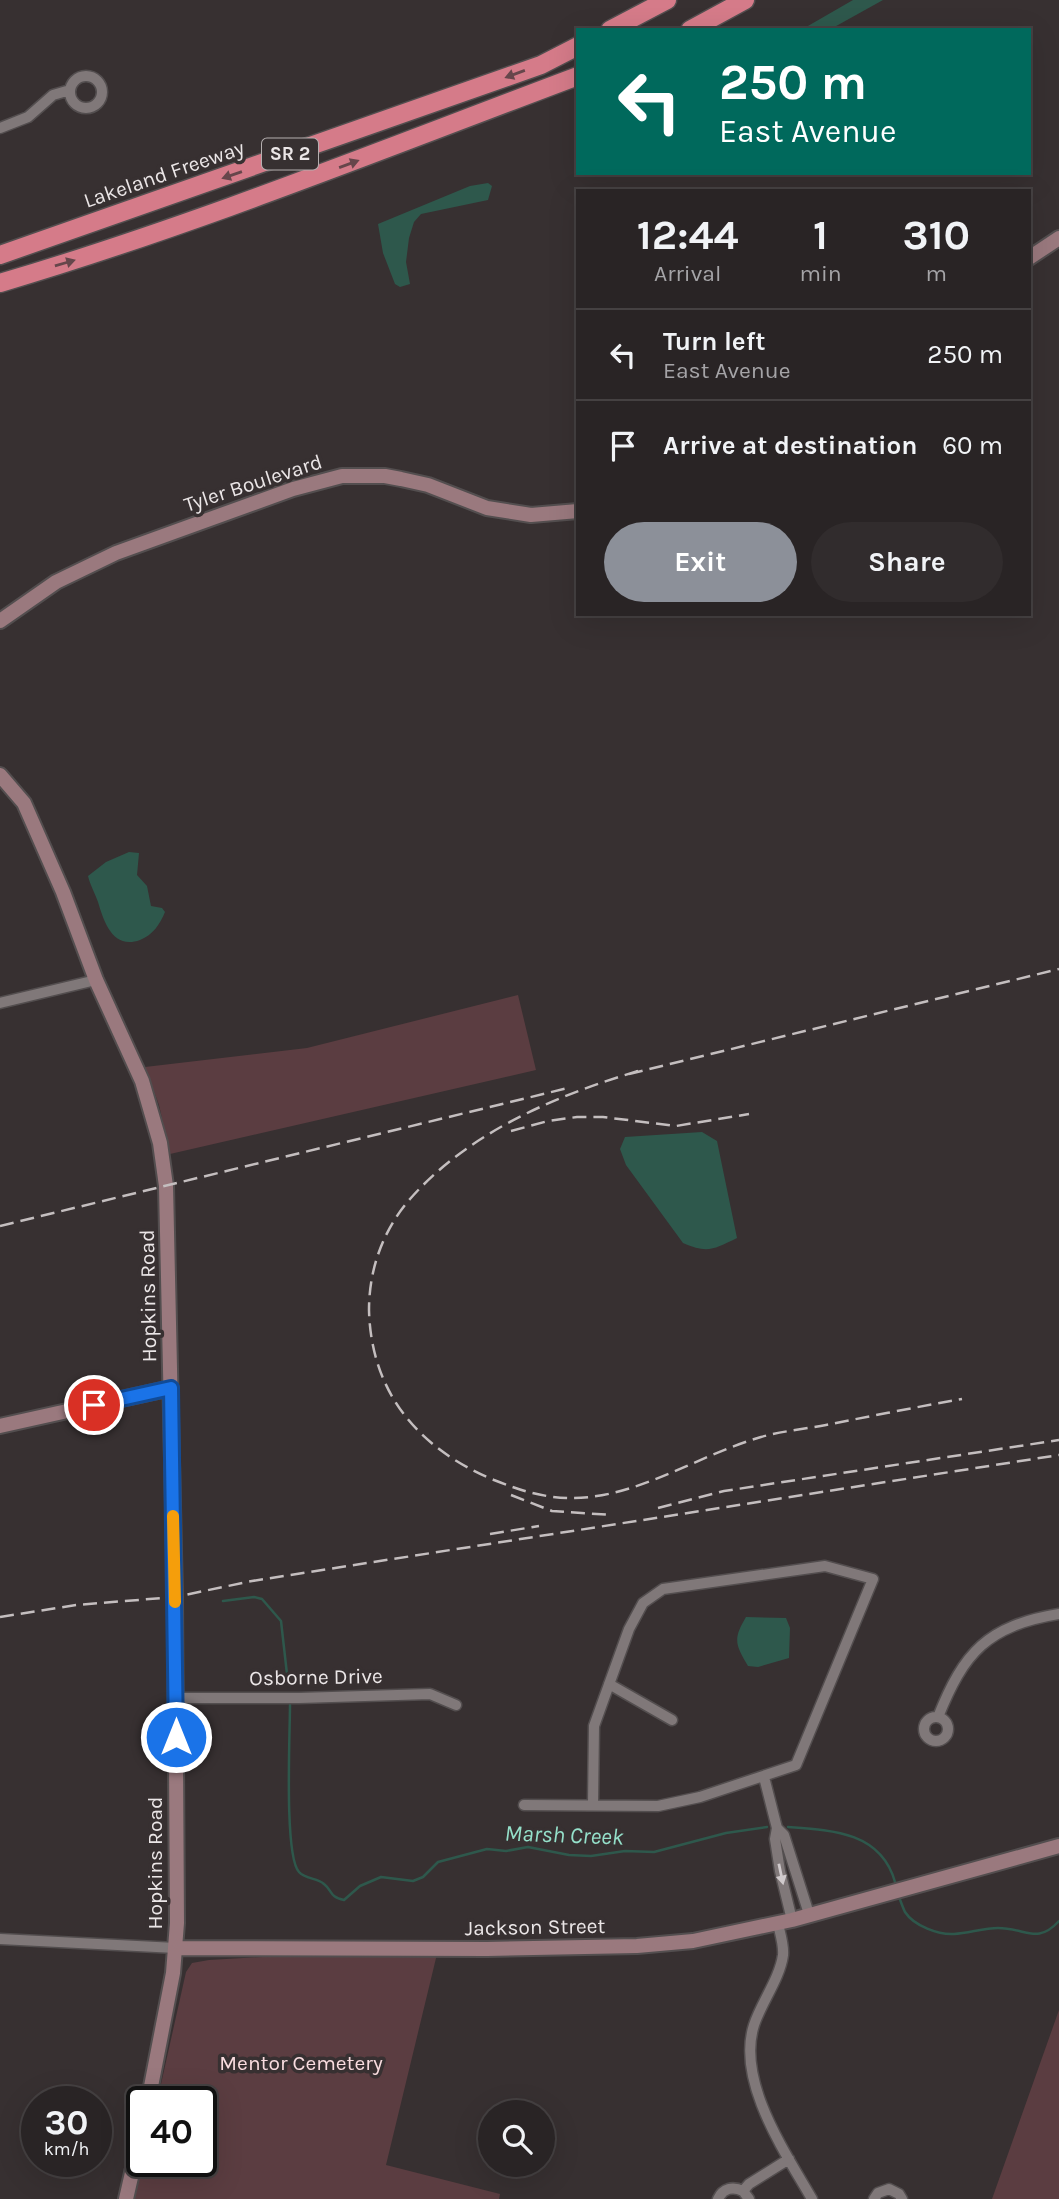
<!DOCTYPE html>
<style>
body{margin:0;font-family:Karla,sans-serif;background:#312c2d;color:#f1f3f6;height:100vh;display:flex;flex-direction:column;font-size:26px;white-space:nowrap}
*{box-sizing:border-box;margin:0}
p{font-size:23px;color:#a5a4a7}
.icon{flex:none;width:38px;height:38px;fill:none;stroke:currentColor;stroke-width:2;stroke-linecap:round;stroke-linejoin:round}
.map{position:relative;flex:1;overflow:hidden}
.sheet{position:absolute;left:576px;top:189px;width:455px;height:427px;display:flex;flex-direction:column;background:#292425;border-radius:0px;box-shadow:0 7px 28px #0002,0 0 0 2px #454142}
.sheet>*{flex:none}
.hud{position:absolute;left:576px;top:28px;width:455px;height:147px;border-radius:0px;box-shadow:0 7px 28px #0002,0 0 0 2px #454142;background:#00695c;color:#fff;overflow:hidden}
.buttons{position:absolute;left:478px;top:2100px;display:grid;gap:14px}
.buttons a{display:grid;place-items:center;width:77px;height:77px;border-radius:50%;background:#292425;box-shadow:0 7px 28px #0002,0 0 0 2px #454142;font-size:35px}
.speed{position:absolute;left:21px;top:2086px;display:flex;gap:14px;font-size:35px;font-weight:700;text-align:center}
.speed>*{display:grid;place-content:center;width:91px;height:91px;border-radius:50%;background:#292425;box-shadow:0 7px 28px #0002,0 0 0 2px #454142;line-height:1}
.speed small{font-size:18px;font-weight:400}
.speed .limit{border:4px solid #111;border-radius:10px;background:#fff;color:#111}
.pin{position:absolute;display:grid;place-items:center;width:60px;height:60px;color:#fff;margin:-30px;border:4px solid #fff;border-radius:50%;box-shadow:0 2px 7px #0007}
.me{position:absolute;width:77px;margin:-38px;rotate:0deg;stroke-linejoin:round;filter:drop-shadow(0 0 5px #0008)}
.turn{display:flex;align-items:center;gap:24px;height:147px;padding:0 28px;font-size:32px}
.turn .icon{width:91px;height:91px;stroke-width:2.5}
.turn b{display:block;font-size:49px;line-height:60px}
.eta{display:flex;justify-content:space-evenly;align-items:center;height:119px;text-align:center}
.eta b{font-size:42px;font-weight:700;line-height:49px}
.cta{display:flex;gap:14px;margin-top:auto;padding:14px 28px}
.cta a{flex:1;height:80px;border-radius:42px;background:#8c9099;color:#fff;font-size:28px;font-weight:700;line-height:80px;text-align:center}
.cta a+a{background:#312c2d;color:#f1f3f6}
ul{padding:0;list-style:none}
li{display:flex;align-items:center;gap:21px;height:91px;padding:0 28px;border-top:2px solid #454142}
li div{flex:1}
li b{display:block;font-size:26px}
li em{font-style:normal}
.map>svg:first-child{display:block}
</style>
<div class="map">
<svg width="1059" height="2199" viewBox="0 0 1059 2199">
<rect width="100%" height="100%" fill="#373031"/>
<path fill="#5b3d41" d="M518,995L536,1070L170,1154L159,1105L145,1067L307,1048Z
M316,1954H437L386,2165L500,2194L499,2199H134L143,2161H201V2102H157L186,1972L192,1963L209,1960Z
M1059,2010V2199H992Z"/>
<path fill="#2e584c" d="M853,0H883L829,30H801Z
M488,183L492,186L488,200L421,214L414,222L409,238L406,262L410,284L400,287L395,284L383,253L378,224L470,186Z
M129,852L139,853L137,875L147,886L151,906L162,908L165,912C160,924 153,935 140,940C113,950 104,922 98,902C95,893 90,885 88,876L106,862Z
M702,1132L717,1141L737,1238C714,1249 708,1254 683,1243L626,1165L620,1149L625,1137Z
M746,1617L786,1618L790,1628L789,1658L758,1667L748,1666C735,1644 733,1639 746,1617Z"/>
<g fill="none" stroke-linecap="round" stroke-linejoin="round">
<path stroke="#2e584c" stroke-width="2.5" d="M223,1601L254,1597L262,1599L281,1621L288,1683
M290,1705C290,1733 284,1856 299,1872C305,1879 318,1878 324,1884C333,1891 329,1897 344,1900L360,1886L381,1877L413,1881L423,1877L438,1862L487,1849L506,1851L528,1847L569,1855L591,1856L625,1851L654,1852L726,1833L767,1827
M788,1827C832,1830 881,1832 895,1882
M899,1897C901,1902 903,1908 905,1912C914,1926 939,1935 954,1934C969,1933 984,1928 998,1928C1026,1928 1037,1945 1059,1921"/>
<defs>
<path id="street" d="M70 92a16 16 0 1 1 32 0a16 16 0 1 1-32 0Z
M0,128L28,117L53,95L70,90
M0,1003L96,980
M609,1684L672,1720
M175,1698H299L430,1694L456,1705
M938,1717C964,1652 987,1626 1059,1614
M924 1729a12 12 0 1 1 24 0a12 12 0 1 1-24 0Z
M764,1777L777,1828L775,1839L780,1871L792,1920
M524,1805L658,1806L700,1797L796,1765L873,1579L825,1566L663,1589L643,1603L629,1629L594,1726L593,1804
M777,1828L784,1835L809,1914
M778,1924C780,1933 784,1945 783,1955C780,1978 761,2003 754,2025C736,2081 785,2152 812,2199
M0,1939L176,1948
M743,2191L749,2184L789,2159
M718,2199C723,2188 733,2186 743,2191L749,2199
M874,2199L878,2193L889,2189L899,2194L902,2199"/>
<path id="secondary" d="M1029,258L1059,238
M0,621L56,582L116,553L293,489L342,476H385L401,479L428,485L487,508L531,515L578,511
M0,775L24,803L63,892L96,980L142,1081L160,1143L166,1186L175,1597L177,1923L173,1973L148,2102
M0,1426L171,1388
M176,1948L487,1949L637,1946L693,1941L792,1920L1059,1846
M126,2199L142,2129"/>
<path id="highway" d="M610,30L667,0
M690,30L745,0
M0,255L541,65L578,46
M0,283C196,225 386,148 578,76"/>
</defs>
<use href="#street" stroke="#534e4f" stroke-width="13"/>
<use href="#secondary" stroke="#534e4f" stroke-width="18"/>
<use href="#highway" stroke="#534e4f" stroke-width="21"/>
<use href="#street" stroke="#807879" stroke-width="10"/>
<use href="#secondary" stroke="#9a797e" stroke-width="14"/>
<use href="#highway" stroke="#d57b89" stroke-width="18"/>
<path stroke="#c4bebf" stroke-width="2.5" stroke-dasharray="14 7" stroke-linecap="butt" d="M638,1071C555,1096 469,1132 410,1199C383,1230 369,1269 369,1310C371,1393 419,1449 494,1480C512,1487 528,1493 547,1496C623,1509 691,1457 761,1437C782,1431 805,1429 826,1425C871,1416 917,1407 962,1399
M629,1074L1059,969
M511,1131L548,1121L577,1117H603L676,1126L749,1114
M0,1226L568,1088
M511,1495L552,1511L612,1515
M658,1508L724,1491L1059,1440
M490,1534L539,1526
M0,1617L76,1605L175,1597L252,1581L1059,1455"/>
</g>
<defs><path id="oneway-solid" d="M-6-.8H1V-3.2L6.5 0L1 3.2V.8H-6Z" transform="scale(1.75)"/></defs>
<g fill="#66464b">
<use href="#oneway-solid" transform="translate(515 74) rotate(160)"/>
<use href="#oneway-solid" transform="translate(349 164) rotate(-20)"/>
<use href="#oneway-solid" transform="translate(232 175) rotate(161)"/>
<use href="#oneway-solid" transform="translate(65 263) rotate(-16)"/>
</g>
<use fill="#d0cacc" href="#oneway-solid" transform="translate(781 1874) rotate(78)"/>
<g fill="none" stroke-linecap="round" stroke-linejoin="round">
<defs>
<path id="route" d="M94,1405L171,1388L176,1737"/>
</defs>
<use href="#route" stroke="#114b97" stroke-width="18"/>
<use href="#route" stroke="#1a73e8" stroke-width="12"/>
<path stroke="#f59e0b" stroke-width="12" d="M173,1516L175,1602"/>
</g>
<g text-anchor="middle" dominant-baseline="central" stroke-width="7" stroke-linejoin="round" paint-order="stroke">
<rect fill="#373031" stroke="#b5afb0" stroke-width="2" x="262" y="138.5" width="56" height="31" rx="5"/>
<g font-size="19" font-weight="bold" fill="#ebe6e7">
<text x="290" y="154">SR 2</text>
</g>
<g font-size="21" fill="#ebe6e7" stroke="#373031">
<text transform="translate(164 174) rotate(-19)">Lakeland Freeway</text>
<text transform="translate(253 483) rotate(-18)">Tyler Boulevard</text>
<text transform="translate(148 1296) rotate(-91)">Hopkins Road</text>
<text transform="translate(316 1677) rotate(-1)">Osborne Drive</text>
<text transform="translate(155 1863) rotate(-90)">Hopkins Road</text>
<text transform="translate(535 1927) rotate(-1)">Jackson Street</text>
</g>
<g font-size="21" fill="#f9dcdf" stroke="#373031">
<text x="301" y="2063">Mentor Cemetery</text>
</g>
<g font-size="23" font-style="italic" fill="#95e0ca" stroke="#373031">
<text transform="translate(564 1835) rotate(2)">Marsh Creek</text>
</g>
</g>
</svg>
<div class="buttons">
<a><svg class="icon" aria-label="search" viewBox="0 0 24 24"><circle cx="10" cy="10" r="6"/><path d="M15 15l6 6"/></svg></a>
</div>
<div class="speed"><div>30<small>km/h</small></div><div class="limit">40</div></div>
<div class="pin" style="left:94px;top:1405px;background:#d93025"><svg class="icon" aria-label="arrive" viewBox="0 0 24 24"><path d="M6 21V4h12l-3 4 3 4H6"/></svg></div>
<svg class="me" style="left:176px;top:1737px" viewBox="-20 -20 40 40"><circle r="17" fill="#1a73e8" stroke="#fff" stroke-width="3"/><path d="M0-11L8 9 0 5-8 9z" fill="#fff"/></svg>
<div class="hud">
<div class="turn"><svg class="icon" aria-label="left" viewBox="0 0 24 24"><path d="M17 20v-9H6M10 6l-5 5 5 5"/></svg><div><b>250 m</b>East Avenue</div></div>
</div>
<section class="sheet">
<div class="eta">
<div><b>12:44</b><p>Arrival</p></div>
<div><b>1</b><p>min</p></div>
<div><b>310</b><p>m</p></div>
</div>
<ul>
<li><svg class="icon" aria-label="left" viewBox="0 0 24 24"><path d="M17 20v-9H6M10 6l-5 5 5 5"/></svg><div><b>Turn left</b><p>East Avenue</p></div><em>250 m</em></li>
<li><svg class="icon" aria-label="arrive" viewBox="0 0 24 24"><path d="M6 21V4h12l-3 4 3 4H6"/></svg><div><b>Arrive at destination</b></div><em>60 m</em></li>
</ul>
<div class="cta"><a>Exit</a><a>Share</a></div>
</section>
</div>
